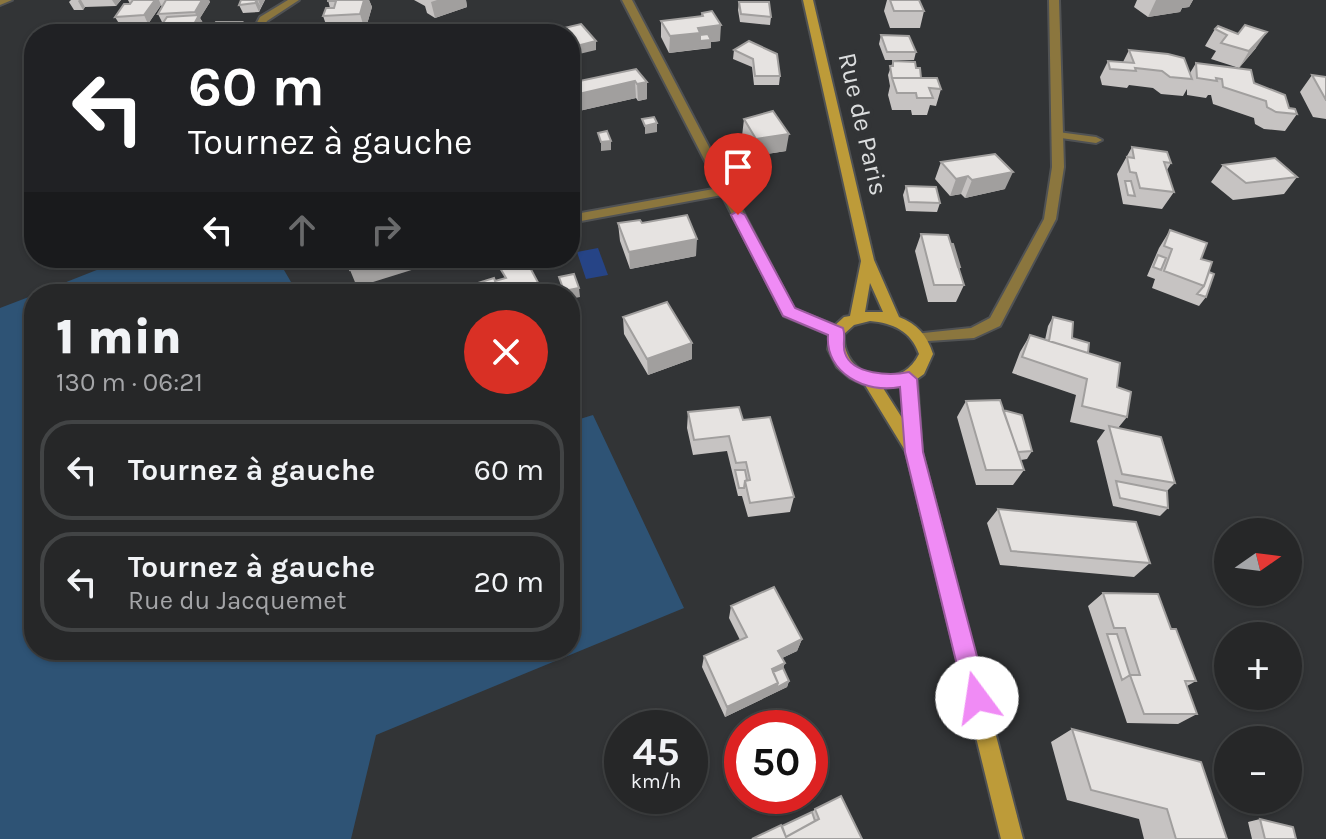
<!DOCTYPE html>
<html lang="fr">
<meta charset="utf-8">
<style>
body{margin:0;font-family:Karla,sans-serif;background:#2e2f30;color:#f1f3f6;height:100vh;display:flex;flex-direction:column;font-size:30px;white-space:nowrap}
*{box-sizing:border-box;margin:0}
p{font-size:26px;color:#a4a5a8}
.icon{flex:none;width:44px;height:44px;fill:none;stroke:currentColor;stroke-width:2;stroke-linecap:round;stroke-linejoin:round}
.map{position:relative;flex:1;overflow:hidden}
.details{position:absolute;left:24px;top:284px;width:556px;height:376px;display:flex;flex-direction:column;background:#262728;border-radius:32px;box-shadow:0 2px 6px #0004,0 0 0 2px #424445}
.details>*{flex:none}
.banner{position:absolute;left:24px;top:24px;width:556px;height:244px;border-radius:32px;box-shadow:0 2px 6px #0004,0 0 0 2px #424445;background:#202124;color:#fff;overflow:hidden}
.needle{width:52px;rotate:76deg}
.buttons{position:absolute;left:1214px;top:518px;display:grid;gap:16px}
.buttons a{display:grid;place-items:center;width:88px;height:88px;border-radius:50%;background:#262728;box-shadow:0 2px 6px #0004,0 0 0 2px #424445;font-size:40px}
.speed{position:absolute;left:604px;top:710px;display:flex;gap:16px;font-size:40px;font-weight:700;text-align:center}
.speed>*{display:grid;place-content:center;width:104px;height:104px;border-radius:50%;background:#262728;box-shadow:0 2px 6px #0004,0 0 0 2px #424445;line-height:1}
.speed small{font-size:20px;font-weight:400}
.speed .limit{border:12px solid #d22;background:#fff;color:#111}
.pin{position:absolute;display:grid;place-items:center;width:68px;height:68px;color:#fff;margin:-82px -34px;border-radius:50% 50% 50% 0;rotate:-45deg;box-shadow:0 0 8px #0007}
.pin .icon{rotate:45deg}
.me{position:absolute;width:88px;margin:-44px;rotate:346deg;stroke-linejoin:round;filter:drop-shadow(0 0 6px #0008)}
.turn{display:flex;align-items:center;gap:28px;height:168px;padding:0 32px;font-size:36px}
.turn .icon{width:104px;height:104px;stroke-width:2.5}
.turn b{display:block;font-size:56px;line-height:68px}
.lanes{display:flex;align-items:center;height:76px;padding:0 32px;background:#0003;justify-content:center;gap:40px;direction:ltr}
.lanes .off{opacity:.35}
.round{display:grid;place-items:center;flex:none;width:84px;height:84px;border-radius:42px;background:#2e2f30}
.headline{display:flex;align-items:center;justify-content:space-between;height:136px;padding:0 32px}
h1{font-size:48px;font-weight:800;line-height:60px}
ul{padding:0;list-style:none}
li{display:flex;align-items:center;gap:24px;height:100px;margin:0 16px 12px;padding:0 16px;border:4px solid #424445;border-radius:32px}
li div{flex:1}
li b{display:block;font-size:30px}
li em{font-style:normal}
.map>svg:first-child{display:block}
</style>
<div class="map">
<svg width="1326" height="839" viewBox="0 0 1326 839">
<rect width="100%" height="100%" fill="#323436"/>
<path fill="#2e5375" d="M127,258H277L298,294H36Z
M34,295V650H570V422L593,415L684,608L376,735L351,839H0V308Z"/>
<path fill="#264486" d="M598,248L608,275L586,279L577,252Z"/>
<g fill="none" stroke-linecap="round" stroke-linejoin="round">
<defs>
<path id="lane" d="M1058,132L1096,137L1102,140L1096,143L1054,137V133Z"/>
<path id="street" d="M0,0H12L0,5Z
M288,0H299L267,21L261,34H251L260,17Z
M622,0H632L794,309L842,328L844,332L842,336H832L784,316L722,195L570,223V215L719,188Z
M1049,0H1059L1064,167L1056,219L1000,326L974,338L914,342L912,338L914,334L971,328L990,318L1044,219L1052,167Z"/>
<path id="secondary" d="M803,0H813L874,260L899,317C917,324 927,335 933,354L924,374L917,379L922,452L1023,839H1001L906,452L865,385L850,378L837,367L828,349L832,328L844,317L850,316L861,261ZM870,283L883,312H865ZM870,321C893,323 911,331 919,354C900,394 841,378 844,334L854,325ZM902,386L904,421L883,388Z"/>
</defs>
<use href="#lane" stroke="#505254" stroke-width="4"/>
<use href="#street" stroke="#505254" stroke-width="4"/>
<use href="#secondary" stroke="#505254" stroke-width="4"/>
<use href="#lane" fill="#8b763e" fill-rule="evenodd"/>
<use href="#street" fill="#8b763e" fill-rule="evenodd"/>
<use href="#secondary" fill="#bd9b39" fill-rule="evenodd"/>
</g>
<path fill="#c6c3c2" d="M71,0H121L116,6L85,7L83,10H74L69,2Z
M128,0H209L210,2L200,18L203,23L201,26L210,31L242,22L246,31L243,34H155L163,22H162L158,14L162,7L161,5L148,24L120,25L115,17L130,4Z
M241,0H265L259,12L243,13L239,5Z
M328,0H369L372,7L365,31L329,33L323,16L330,8Z
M414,0H466L467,7L435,18L427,13L425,6Z
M887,0H919L924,11L920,28H890L884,11Z
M1137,0H1193L1189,7L1182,8L1180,12L1148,17L1134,7Z
M739,2L771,17L770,25L740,22L738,10Z
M702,13L720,41L711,42V48L669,53L661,37V21L701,16Z
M1215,29L1238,34L1256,48L1239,68L1211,59L1216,51L1205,46Z
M881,35L916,52L914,60H885L879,44Z
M749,41L780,76L779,85H754L752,67L733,59L734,50Z
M1129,50L1190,73L1196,63L1254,83L1297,114L1285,131L1264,129L1255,124L1254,118L1213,104L1211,95H1208L1206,98L1187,95V89L1183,96L1161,94L1153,88L1129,85L1127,88L1102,85L1100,77L1108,61L1123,62Z
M893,61L916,68L921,78L941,89L936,106L930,105L927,115H912L911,110H892L888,95L890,86L888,75Z
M636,69L647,99L638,101L636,98L570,113V83Z
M1312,75L1326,77V119L1313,117L1300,92Z
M744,119L786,151L754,156L742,136Z
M1132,147L1171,163L1167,170L1174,192L1162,209L1123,204L1117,174Z
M941,162L1005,189L965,198L961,194L950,196L935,179Z
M1223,165L1297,177L1284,194L1233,200L1211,182Z
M906,186L940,203L937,212L906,211L903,195Z
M618,223H642L696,256L630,269L620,241Z
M1170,230L1201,259L1209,272L1206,297L1199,306L1152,288L1155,279L1147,276L1159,248Z
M921,234L960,267L959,270L964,285L956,302H928L915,251Z
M623,317L692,343V359L648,375L624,334Z
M1053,317L1072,338L1088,353L1117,387L1127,417L1118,428L1175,483L1167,491L1168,508L1160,516L1113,506L1097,441L1105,430L1070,422L1076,395L1012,373L1020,352L1030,335L1045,340L1048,326Z
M966,401L1003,410L1032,451L1027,459L1021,460L1024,470L1013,485H976L957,417Z
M688,412L743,420L794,497L790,512L748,517L742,496H738L727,451L693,455L687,428Z
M998,509L1150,563L1134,577L1000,565L987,523Z
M1103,593L1171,629L1196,681L1187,686L1197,714L1178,724L1127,723L1088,606Z
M731,606L802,639L797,651L782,658L785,663L783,668L789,681L787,687L725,717L702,667L704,656L740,640L729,618Z
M1072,729L1227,839H1144L1139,819L1067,800L1051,742Z
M815,809L862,839L782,826L812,812Z
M1260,819L1296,839H1252L1248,822Z"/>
<path fill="#a19f9e" d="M79,0H81L85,7L83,10L78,1Z
M112,0H121L116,6Z
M155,0H165H159L161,5L148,24L144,15Z
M202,0H209L210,2L200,18L203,23L197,34L189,32L197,18L195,12Z
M257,0L261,7L259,12L255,3Z
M258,0H265L261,7Z
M364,0H369L372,7L365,31L360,14Z
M437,0H466L467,7L435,18L431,2Z
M1156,0H1193L1189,7L1182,8L1180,12L1148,17Z
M242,22L246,31L243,34H234Z
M721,25L720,41L711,42V48L700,49V41V49L669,53L670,36L698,28Z
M208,26L212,34H203Z
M1267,32L1256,48L1239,68L1249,51Z
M596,41V50L575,55V57L570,58V50L573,47Z
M635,81L636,98L570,113V96Z
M647,82V99L638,101L637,84Z
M657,123V132L645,134V126Z
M789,134L786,151L754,156L756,139Z
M611,141V150L601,151V142Z
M1013,172L1005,189L965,198L972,180Z
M968,176L961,194L950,196L956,179Z
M697,239L696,256L630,269L629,252Z
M390,258H415L418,268L357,287L350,270Z
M579,288L580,297L570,299V294H564V291Z
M542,290L543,294H527Z
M692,343V359L648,375L647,359Z
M802,639L797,651L774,662L778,651Z
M785,663L780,674L771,678L772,669Z
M789,681L787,687L725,717L727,707L778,683Z"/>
<path fill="#e6e3e1" stroke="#a19f9e" stroke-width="2" d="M133,0H155L144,15L115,17L124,4H130Z
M166,0H202L195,12L158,14Z
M241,0H257L255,3L239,5Z
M328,0H364L360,14L323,16L326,8H334L336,1H328Z
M890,0H919L924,11H894Z
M739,2H769L771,17L741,14Z
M712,11L721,25L698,28L700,33L670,36L661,21L703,16L702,13Z
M199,15L193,26H186L181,32L156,33L167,17Z
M216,22H242L234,34H216L218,32H209Z
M581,24L596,41L573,47L574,49L570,50V34H549L547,32Z
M1245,25L1267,32L1249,51L1221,43L1227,35L1215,29L1218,26L1238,34Z
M186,26H208L203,34H155L180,33Z
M360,31V34H335Z
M708,34L711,40L700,41V35Z
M881,35L909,36L916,52H887Z
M749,41L777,54L780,76H755L753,59L734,50Z
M1129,50L1168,54L1184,58L1192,79L1170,77L1162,71L1135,68L1136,71L1110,69L1108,61L1134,63Z
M893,61L915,62L916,68H920L921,78H892L890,66H893Z
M1196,63L1251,70L1254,83L1285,95L1289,108L1295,109L1297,114L1276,112L1267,107L1266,101L1223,87L1222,79L1216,78L1217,81L1197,78Z
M636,69L647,82L637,84L635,81L570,96V83Z
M1312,75L1326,77V101V100Z
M892,78H937L941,89L929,88L933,98H917L916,93H897Z
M773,111L789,134L756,139L744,119Z
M654,117L657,123L645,126L642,119Z
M607,131L611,141L601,142L598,133Z
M1132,147L1167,152L1171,163L1164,162L1174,192L1140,188L1136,173L1130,172L1127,157L1134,158Z
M995,154L1013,172L972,180L968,176L956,179L941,162Z
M1275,158L1297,177L1246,183L1223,165Z
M1125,181H1131L1135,196L1128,195Z
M906,186L936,187L940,203L909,202Z
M687,215L697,239L629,252L618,223L640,220L642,223Z
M1170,230L1207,243L1201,259L1212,262L1204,286L1164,271L1172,249L1164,246Z
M921,234L948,235L964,285H934Z
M951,244H953L960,267H958Z
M1158,255L1166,258L1161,270L1153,267Z
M346,258H390L350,270Z
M526,260L542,290L527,294H472L468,286L494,278L495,281L506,278L500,268Z
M1209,272L1214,274L1206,297L1197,294L1204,286Z
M574,274L579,288L564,291L559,277Z
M667,302L692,343L647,359L623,317Z
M1053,317L1073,322L1072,338L1089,343L1088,353L1049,341Z
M1030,335L1120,363L1117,387L1131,392L1127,417L1082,406L1087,379L1022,357Z
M1000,400L1024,470H986L966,401Z
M739,407L743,420L770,417L794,497L750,503L745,481L750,480L746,462L736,463L729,436L694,440L688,412Z
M1003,410L1022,415L1032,451L1018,452Z
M1109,426L1161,437L1175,483L1122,474Z
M735,470H745L747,480L745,481L744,488H739Z
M1116,481L1167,491L1168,508L1120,498Z
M998,509L1136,522L1150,563L1011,551Z
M774,587L802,639L778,651L785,663L772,669L778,683L727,707L704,656L747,637L731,606Z
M1103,593L1158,594L1171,629H1176L1196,681H1185L1197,714H1144L1130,675H1140L1125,628H1114Z
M1107,634H1117L1130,675L1122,680Z
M783,668L789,681L776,688L778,683L773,672Z
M1072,729L1201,762L1227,839H1176L1167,809L1091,790Z
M841,796L862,839H752L781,825L786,837L819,819L815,809Z
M812,812L815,821L786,837L782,826Z
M1260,819L1293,827L1296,839H1265Z"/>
<path fill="#f08bf5" stroke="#9c5a9f" stroke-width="2" d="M738,211L745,215L795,308L843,328C846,336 842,345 845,353C852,375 891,376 909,372L917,379L923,452L988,698L985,707L977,710L968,707L965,698L905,452L900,387C866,394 825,373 828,335L783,316L731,215Z"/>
<g text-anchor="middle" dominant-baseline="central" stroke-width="8" stroke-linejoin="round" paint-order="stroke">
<g font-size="26" fill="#dbddde" stroke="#323436">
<text transform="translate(863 124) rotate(77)">Rue de Paris</text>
</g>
</g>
</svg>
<div class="buttons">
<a><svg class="needle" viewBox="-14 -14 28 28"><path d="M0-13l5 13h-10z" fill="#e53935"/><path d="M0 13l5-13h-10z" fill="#a4a5a8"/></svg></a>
<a>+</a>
<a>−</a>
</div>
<div class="speed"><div>45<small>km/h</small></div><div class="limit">50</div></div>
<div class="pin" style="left:738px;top:215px;background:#d93025"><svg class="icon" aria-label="arrive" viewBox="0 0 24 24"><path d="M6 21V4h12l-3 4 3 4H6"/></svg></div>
<svg class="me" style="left:977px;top:698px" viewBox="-20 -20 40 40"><circle r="19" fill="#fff"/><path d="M0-13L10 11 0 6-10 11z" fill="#f08bf5"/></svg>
<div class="banner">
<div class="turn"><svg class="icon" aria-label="left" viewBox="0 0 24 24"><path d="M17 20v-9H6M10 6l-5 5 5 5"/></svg><div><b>60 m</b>Tournez à gauche</div></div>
<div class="lanes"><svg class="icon" aria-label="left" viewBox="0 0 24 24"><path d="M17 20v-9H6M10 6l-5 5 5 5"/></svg><svg class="icon off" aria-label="ahead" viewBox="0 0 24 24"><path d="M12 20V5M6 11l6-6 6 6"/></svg><svg class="icon off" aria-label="right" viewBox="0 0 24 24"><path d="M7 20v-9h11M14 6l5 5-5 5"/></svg></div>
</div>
<section class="details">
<div class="headline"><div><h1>1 min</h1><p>130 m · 06:21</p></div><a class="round" style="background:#d93025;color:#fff"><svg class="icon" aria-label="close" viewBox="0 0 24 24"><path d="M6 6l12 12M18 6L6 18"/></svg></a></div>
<ul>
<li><svg class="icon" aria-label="left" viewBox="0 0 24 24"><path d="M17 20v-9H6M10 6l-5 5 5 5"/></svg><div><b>Tournez à gauche</b></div><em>60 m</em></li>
<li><svg class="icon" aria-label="left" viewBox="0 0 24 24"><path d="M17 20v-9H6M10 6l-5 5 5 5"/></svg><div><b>Tournez à gauche</b><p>Rue du Jacquemet</p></div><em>20 m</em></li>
</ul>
</section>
</div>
